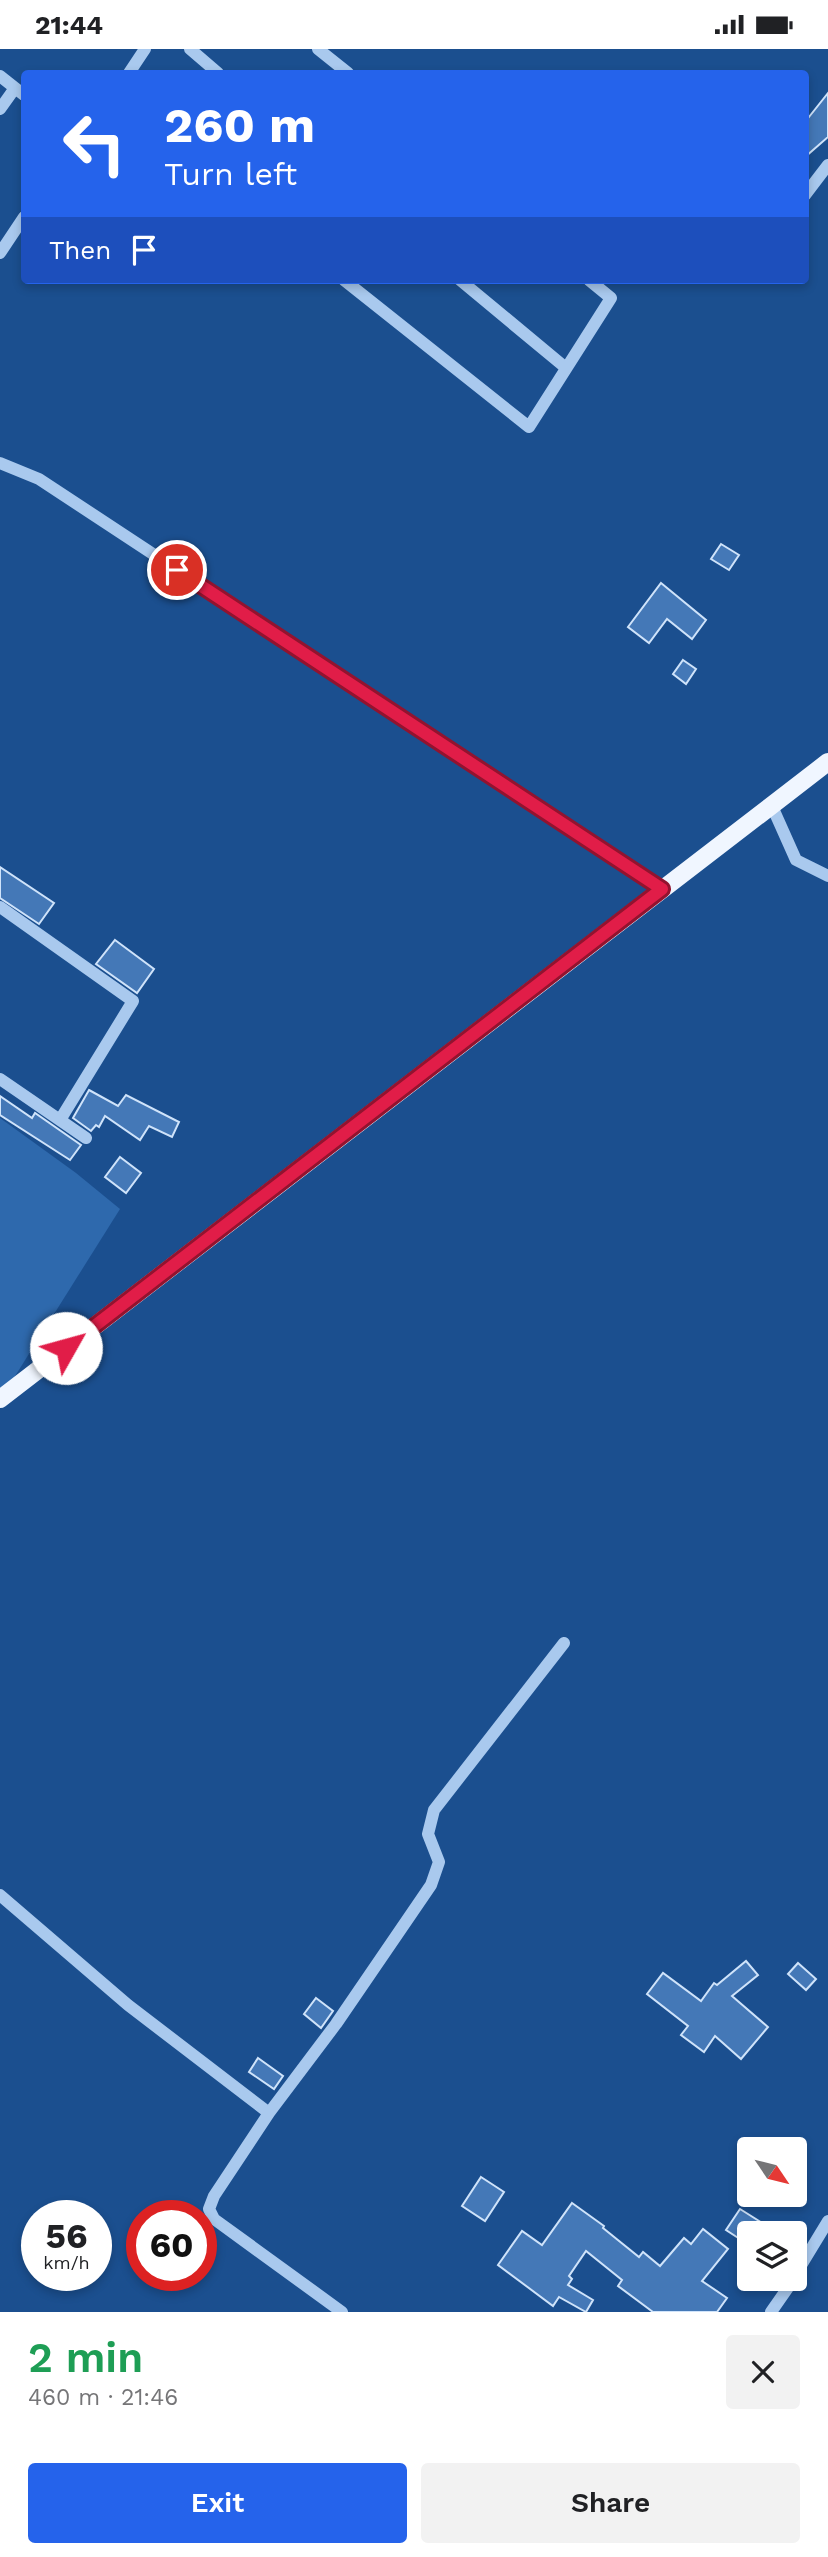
<!DOCTYPE html>
<meta charset="utf-8">
<style>
body{margin:0;font-family:"Work Sans",sans-serif;background:#f2f2f2;color:#202124;height:100vh;display:flex;flex-direction:column;font-size:26px;white-space:nowrap}
*{box-sizing:border-box;margin:0}
p{font-size:23px;color:#757577}
.icon{flex:none;width:38px;height:38px;fill:none;stroke:currentColor;stroke-width:2;stroke-linecap:round;stroke-linejoin:round}
.map{position:relative;height:2263px;overflow:hidden}
.drawer{display:flex;flex-direction:column;background:#fff;flex:1}
.drawer>*{flex:none}
.hud{position:absolute;left:21px;top:21px;width:788px;height:214px;border-radius:7px;box-shadow:0 4px 10px #0003;background:#2563eb;color:#fff;overflow:hidden}
.needle{width:46px;rotate:125deg}
.tools{position:absolute;left:737px;top:2088px;display:grid;gap:14px}
.tools a{display:grid;place-items:center;width:70px;height:70px;border-radius:7px;background:#fff;box-shadow:0 4px 10px #0003;font-size:35px}
.speed{position:absolute;left:21px;top:2151px;display:flex;gap:14px;font-size:35px;font-weight:700;text-align:center}
.speed>*{display:grid;place-content:center;width:91px;height:91px;border-radius:50%;background:#fff;box-shadow:0 4px 10px #0003;line-height:1}
.speed small{font-size:18px;font-weight:400}
.speed .limit{border:10px solid #d22;background:#fff;color:#111}
.pin{position:absolute;display:grid;place-items:center;width:60px;height:60px;color:#fff;margin:-30px;border:4px solid #fff;border-radius:50%;box-shadow:0 2px 7px #0007}
.me{position:absolute;width:77px;margin:-38px;rotate:52deg;stroke-linejoin:round;filter:drop-shadow(0 0 5px #0008)}
.turn{display:flex;align-items:center;gap:24px;height:147px;padding:0 28px;font-size:32px}
.turn .icon{width:91px;height:91px;stroke-width:2.5}
.turn b{display:block;font-size:49px;line-height:60px}
.then{display:flex;align-items:center;height:66px;padding:0 28px;background:#0003;gap:14px;font-size:26px}
.round{display:grid;place-items:center;flex:none;width:74px;height:74px;border-radius:7px;background:#f2f2f2}
.summary{display:flex;align-items:center;justify-content:space-between;height:119px;padding:0 28px}
h1{font-size:42px;font-weight:600;line-height:52px;color:#1e9e55}
.primary-button{display:flex;gap:14px;margin-top:auto;padding:14px 28px}
.primary-button a{flex:1;height:80px;border-radius:7px;background:#2563eb;color:#fff;font-size:28px;font-weight:600;line-height:80px;text-align:center}
.primary-button a+a{background:#f2f2f2;color:#202124}
.status{display:flex;justify-content:space-between;align-items:center;height:49px;padding:0 35px;background:#fff;direction:ltr}
.status svg{height:19px;fill:currentColor}
.map>svg:first-child{display:block}
</style>
<div class="status"><b>21:44</b><svg viewBox="0 0 49 12"><path d="M0 12V9h3v3zM5 12V6h3v6zM10 12V3h3v9zM15 12V0h3v12zM26 1h20v11H26zM47 4h2v5h-2z"/></svg></div>
<div class="map">
<svg width="828" height="2263" viewBox="0 0 828 2263">
<rect width="100%" height="100%" fill="#1b4f8f"/>
<path fill="#2e69ad" d="M0,1069L76,1124L120,1160L0,1351Z"/>
<path fill="#4478b7" stroke="#cfe3fa" stroke-width="2" d="M828,44V88L805,108V73Z
M721,495L739,506L729,521L711,510Z
M661,534L706,571L692,590L667,570L649,594L628,578Z
M683,611L696,620L686,635L673,625Z
M0,818L54,854L39,875L0,849Z
M115,891L154,920L137,944L96,915Z
M89,1041L118,1057L126,1046L179,1073L172,1088L149,1077L140,1091L105,1067L99,1078L96,1076L91,1082L73,1069Z
M0,1047L32,1069L35,1064L81,1096L70,1111L0,1066Z
M120,1108L141,1124L126,1144L105,1128Z
M746,1912L758,1926L732,1947L768,1978L741,2010L715,1987L704,2003L681,1986L688,1977L647,1945L663,1924L701,1952L714,1934L717,1936Z
M798,1914L816,1930L806,1941L788,1925Z
M316,1949L333,1962L321,1979L304,1965Z
M258,2009L283,2027L274,2040L249,2023Z
M481,2128L504,2143L485,2172L462,2157Z
M572,2154L604,2177L603,2179L639,2208L643,2203L660,2217L684,2189L691,2195L703,2180L728,2200L702,2232L727,2249L717,2263H653L618,2237L622,2231L586,2202L569,2227L572,2230L568,2236L593,2251L586,2263L559,2248L553,2257L498,2216L522,2182L542,2196Z
M740,2160L778,2184H749V2196L726,2181Z"/>
<g fill="none" stroke-linecap="round" stroke-linejoin="round">
<path stroke="#a9c9ee" stroke-width="12" d="M190,0L218,24
M318,0L348,24
M129,24L145,0
M0,27L24,46
M0,60L15,39
M805,146L828,116
M0,204L24,168
M344,231L529,378L611,249L589,231
M460,231L566,319
M0,414L39,430L662,840
M771,755L796,811L828,827
M0,858L133,952L60,1071
M0,1030L86,1089
M0,1846L128,1956L269,2064
M794,2228L828,2172
M342,2263L214,2170L209,2160L214,2147L269,2064L336,1975L431,1836L439,1813L428,1785L434,1761L564,1594
M771,2263L794,2230"/>
<path stroke="#f0f6ff" stroke-width="18" d="M0,1350L828,713"/>
</g>
<g fill="none" stroke-linecap="round" stroke-linejoin="round">
<defs>
<path id="route" d="M66,1299L662,840L177,521"/>
</defs>
<use href="#route" stroke="#92132f" stroke-width="18"/>
<use href="#route" stroke="#e11d48" stroke-width="12"/>
</g>
</svg>
<div class="tools">
<a><svg class="needle" viewBox="-14 -14 28 28"><path d="M0-13l5 13h-10z" fill="#e53935"/><path d="M0 13l5-13h-10z" fill="#757577"/></svg></a>
<a><svg class="icon" aria-label="layers" viewBox="0 0 24 24"><path d="M12 4l9 5-9 5-9-5zM3 14l9 5 9-5"/></svg></a>
</div>
<div class="speed"><div>56<small>km/h</small></div><div class="limit">60</div></div>
<div class="pin" style="left:177px;top:521px;background:#d93025"><svg class="icon" aria-label="arrive" viewBox="0 0 24 24"><path d="M6 21V4h12l-3 4 3 4H6"/></svg></div>
<svg class="me" style="left:66px;top:1299px" viewBox="-20 -20 40 40"><circle r="19" fill="#fff"/><path d="M0-13L10 11 0 6-10 11z" fill="#e11d48"/></svg>
<div class="hud">
<div class="turn"><svg class="icon" aria-label="left" viewBox="0 0 24 24"><path d="M17 20v-9H6M10 6l-5 5 5 5"/></svg><div><b>260 m</b>Turn left</div></div>
<div class="then">Then<svg class="icon" aria-label="arrive" viewBox="0 0 24 24"><path d="M6 21V4h12l-3 4 3 4H6"/></svg></div>
</div>
</div>
<section class="drawer">
<div class="summary"><div><h1>2 min</h1><p>460 m · 21:46</p></div><a class="round"><svg class="icon" aria-label="close" viewBox="0 0 24 24"><path d="M6 6l12 12M18 6L6 18"/></svg></a></div>
<div class="primary-button"><a>Exit</a><a>Share</a></div>
</section>
